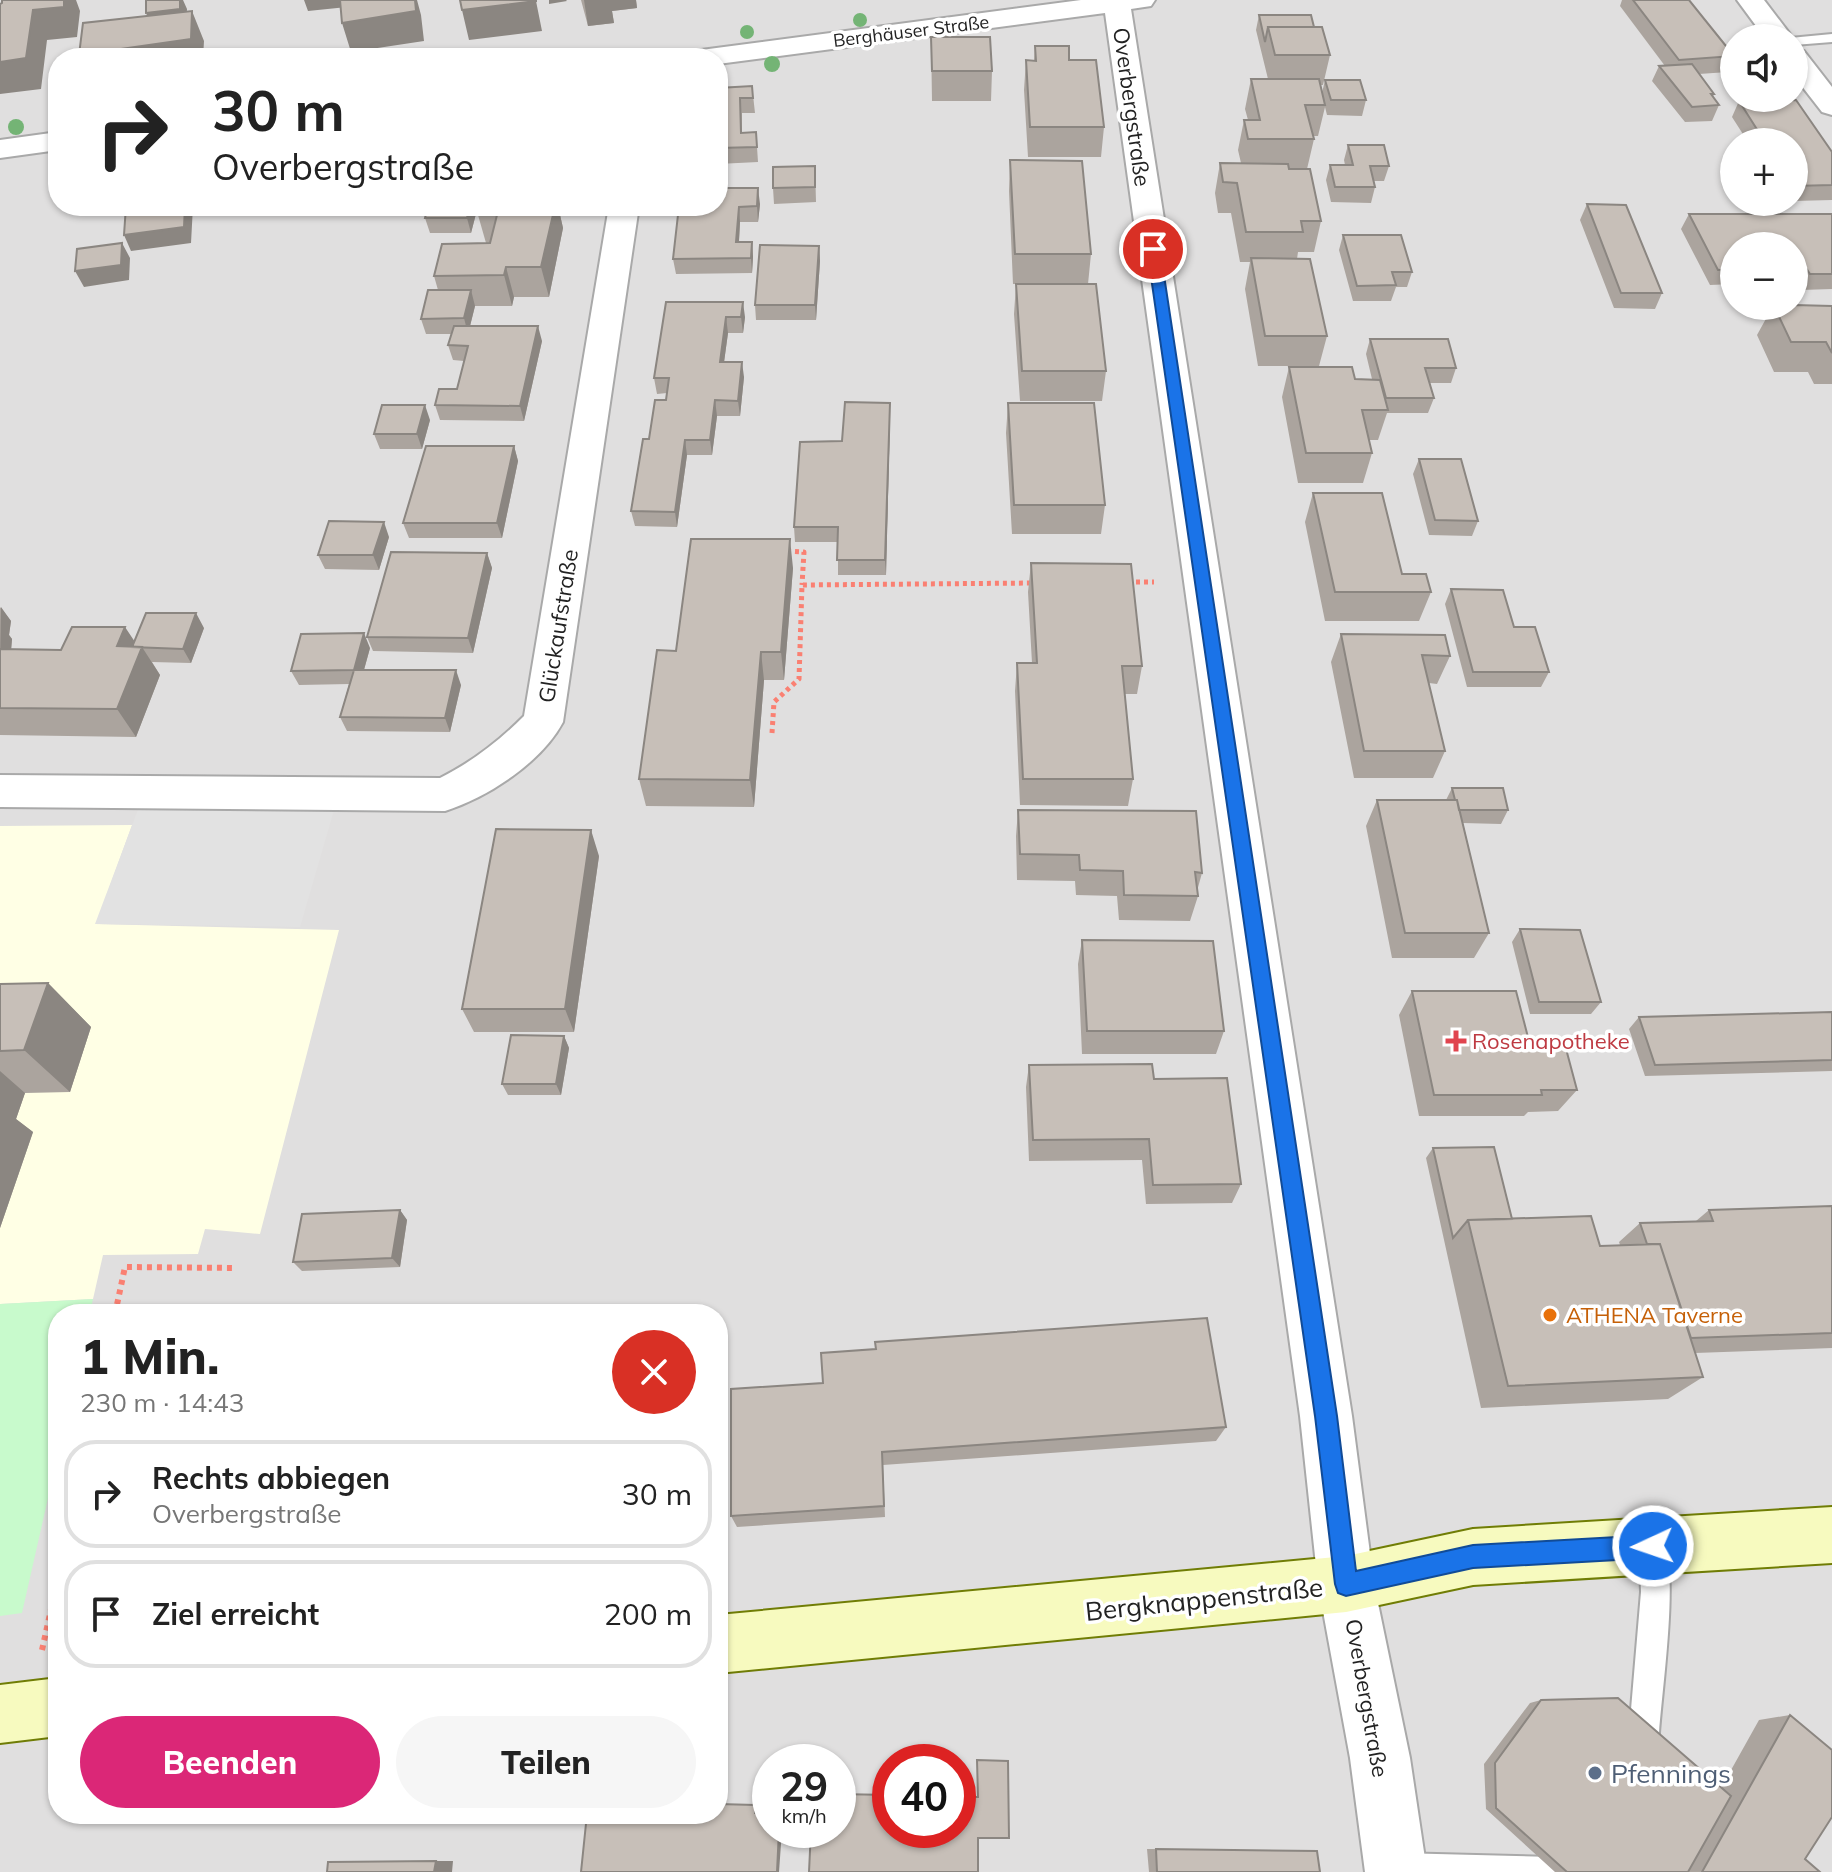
<!DOCTYPE html>
<html lang="de">
<meta charset="utf-8">
<style>
body{margin:0;font-family:Mulish,sans-serif;background:#f6f6f6;color:#222;height:100vh;display:flex;flex-direction:column;font-size:30px;white-space:nowrap}
*{box-sizing:border-box;margin:0}
p{font-size:26px;color:#767676}
.icon{flex:none;width:44px;height:44px;fill:none;stroke:currentColor;stroke-width:2;stroke-linecap:round;stroke-linejoin:round}
.map{position:relative;flex:1;overflow:hidden}
.panel{position:absolute;left:48px;top:1304px;width:680px;height:520px;display:flex;flex-direction:column;background:#fff;border-radius:32px;box-shadow:0 2px 6px #0004}
.panel>*{flex:none}
.guide{position:absolute;left:48px;top:48px;width:680px;height:168px;border-radius:32px;box-shadow:0 2px 6px #0004;background:#fff;color:#222;overflow:hidden}
.buttons{position:absolute;left:1720px;top:24px;display:grid;gap:16px}
.buttons a{display:grid;place-items:center;width:88px;height:88px;border-radius:50%;background:#fff;box-shadow:0 2px 6px #0004;font-size:40px}
.speed{position:absolute;left:752px;top:1744px;display:flex;gap:16px;font-size:40px;font-weight:700;text-align:center}
.speed>*{display:grid;place-content:center;width:104px;height:104px;border-radius:50%;background:#fff;box-shadow:0 2px 6px #0004;line-height:1}
.speed small{font-size:20px;font-weight:400}
.speed .limit{border:12px solid #d22;background:#fff;color:#111}
.pin{position:absolute;display:grid;place-items:center;width:68px;height:68px;color:#fff;margin:-34px;border:4px solid #fff;border-radius:50%;box-shadow:0 2px 8px #0007}
.me{position:absolute;width:88px;margin:-44px;rotate:267deg;stroke-linejoin:round;filter:drop-shadow(0 0 6px #0008)}
.turn{display:flex;align-items:center;gap:28px;height:168px;padding:0 32px;font-size:36px}
.turn .icon{width:104px;height:104px;stroke-width:2.5}
.turn b{display:block;font-size:56px;line-height:68px}
.round{display:grid;place-items:center;flex:none;width:84px;height:84px;border-radius:42px;background:#f6f6f6}
.summary{display:flex;align-items:center;justify-content:space-between;height:136px;padding:0 32px}
h1{font-size:48px;font-weight:800;line-height:60px}
.primary-button{display:flex;gap:16px;margin-top:auto;padding:16px 32px}
.primary-button a{flex:1;height:92px;border-radius:48px;background:#db2777;color:#fff;font-size:32px;font-weight:800;line-height:92px;text-align:center}
.primary-button a+a{background:#f6f6f6;color:#222}
ul{padding:0;list-style:none}
li{display:flex;align-items:center;gap:24px;height:108px;margin:0 16px 12px;padding:0 16px;border:4px solid #e0e0e0;border-radius:32px}
li div{flex:1}
li b{display:block;font-size:30px}
li em{font-style:normal}
.map>svg:first-child{display:block}
</style>
<div class="map">
<svg width="1832" height="1872" viewBox="0 0 1832 1872">
<rect width="100%" height="100%" fill="#f2efe9"/>
<path fill="#e0dfdf" fill-rule="evenodd" d="M0,0H1832V1872H0ZM1734,38H1794V98H1734ZM58,58H718V206H58ZM1734,142H1794V202H1734ZM1734,246H1794V306H1734ZM58,1314H718V1814H58ZM770,1762H838V1830H770ZM890,1762H958V1830H890Z"/>
<path fill="#ffffe5" d="M132,825L96,924L339,930L260,1234L205,1229L198,1254L103,1255L93,1299L0,1304V826Z"/>
<path fill="#c8facc" d="M93,1299L90,1314H58V1454L22,1613L0,1616V1304Z"/>
<path fill="#e2e2e2" d="M142,799L336,803L300,927L95,924Z"/>
<g fill="none" stroke-linecap="round" stroke-linejoin="round">
<defs>
<path id="lane" d="M1832,34V42L1794,45V38H1790Z
M1653,1533L1663,1537C1679,1575 1662,1688 1659,1733L1654,1743L1644,1748L1634,1743L1629,1733L1641,1592L1639,1547L1643,1537Z
M1397,1853L1553,1857L1564,1861L1568,1872H1383L1386,1857Z"/>
<path id="street" d="M1081,0H1155L1151,6L1131,9L1352,1416L1374,1584L1410,1758L1427,1872H1365L1350,1758L1318,1584L1300,1416L1105,13L718,64V58H687L691,52L701,50Z
M1737,0H1764L1793,38H1765Z
M1794,49L1804,51L1832,87V115L1822,112L1794,76Z
M58,132V150L0,158V140Z
M609,206H639L563,722C541,763 488,797 445,811L0,807V775L440,778C472,762 499,741 524,716Z"/>
<path id="secondary" d="M1832,1507V1563L1473,1585L1346,1612L718,1673V1615L1346,1556L1473,1529Z
M58,1678V1736L0,1743V1685Z"/>
</defs>
<use href="#lane" stroke="#a9a9a9" stroke-width="4"/>
<use href="#street" stroke="#a9a9a9" stroke-width="4"/>
<use href="#secondary" stroke="#707d05" stroke-width="4"/>
<path stroke="#fa8072" stroke-width="5" stroke-dasharray="4 4" stroke-linecap="butt" d="M787,551L804,552L802,585
M1128,582H1154
M772,733L774,702L799,679L802,585L1034,583"/>
<path stroke="#fa8072" stroke-width="6" stroke-dasharray="5 5" stroke-linecap="butt" d="M115,1314L125,1267L236,1268
M42,1650L58,1578"/>
<use href="#lane" fill="#fff" fill-rule="evenodd"/>
<use href="#street" fill="#fff" fill-rule="evenodd"/>
<use href="#secondary" fill="#f7fabf" fill-rule="evenodd"/>
</g>
<g fill="#74b475">
<circle cx="860" cy="20" r="7"/>
<circle cx="747" cy="32" r="7"/>
<circle cx="772" cy="64" r="8"/>
<circle cx="16" cy="127" r="8"/>
</g>
<path fill="#aba49e" d="M581,0H636L637,8L612,11L614,23L588,26Z
M1622,0H1689L1734,55V58L1728,72L1699,74L1714,94L1713,97L1719,105L1712,121L1685,122L1652,81L1659,66H1665L1620,6Z
M1259,15L1314,27L1330,55L1323,85H1320L1322,93L1325,80L1366,100L1362,116L1327,115L1325,107L1318,136H1313L1314,139L1307,169L1321,221L1314,252H1298L1297,259L1327,336L1319,366H1258L1245,289L1250,262H1240L1231,213H1218L1215,193L1220,163H1241L1238,150L1244,120H1248L1245,109L1251,79H1268L1256,30Z
M931,37L992,71L991,101H932Z
M1035,46L1069,60L1104,127L1101,157H1028L1024,90L1026,60H1034Z
M752,86L755,113H742V133L756,132L758,162L718,164V88Z
M1739,101L1832,152V200L1794,201V142H1748L1732,117Z
M1348,145L1389,166L1384,181H1374L1375,187L1371,203L1331,202L1326,180L1330,165H1345L1344,160Z
M1010,160L1091,254L1088,284L1106,371L1102,401H1020L1014,314L1016,284H1013L1009,191Z
M815,166L816,202L774,204L773,188Z
M760,204L758,222H740L739,242H752L753,257L752,273L676,274L673,259L679,206Z
M1587,204L1662,293L1655,309L1614,308L1580,220Z
M428,206H478L471,233H430L425,218Z
M481,206H558L563,228L549,297H514L512,306H475L470,326L542,341L524,421L440,420L435,405L457,389L464,361L453,360L448,345L451,334H426L421,319L438,290L434,276L486,243L478,215Z
M1689,214H1832V289L1801,290L1797,283H1794V246H1734V284L1710,285L1681,229Z
M1343,235L1412,272L1407,287H1396L1391,301H1353L1339,250Z
M819,246L820,261L816,320H756L755,305Z
M666,302L745,317L743,333H728L724,362L744,377L740,416H717L712,455H687L677,527L635,526L631,511L649,439L666,400L667,393L657,394L654,378Z
M1773,306H1832V384H1814L1808,372H1774L1757,335Z
M1370,339L1456,368L1451,383H1430L1434,398L1428,413H1387L1378,440H1369L1372,453L1363,483H1298L1282,397L1289,367L1355,379H1372L1366,354Z
M1008,403L1105,505L1101,534H1012L1006,433Z
M890,418L886,575H838V542H795L794,527L842,441Z
M430,420L422,449H380L374,434Z
M514,446L518,461L502,538H409L403,523Z
M1419,459L1478,521L1472,536L1429,535L1413,474Z
M1313,493L1402,574L1431,592L1419,621H1325L1305,522Z
M389,537L379,570L325,569L318,555Z
M487,553L492,568L473,653L373,651L367,637Z
M1031,563L1142,666L1137,694H1125L1133,779L1128,806L1020,805L1015,691L1017,663H1032L1028,592Z
M793,568L784,680H764L754,807L646,806L639,779L676,651Z
M1451,589L1514,627L1549,672L1541,687H1467L1445,604Z
M0,607L11,621L9,635L12,639L11,649L61,650L134,641L204,628L191,663L152,662L160,675L136,737L0,735Z
M1341,634L1450,656L1437,684L1429,683L1445,751L1433,778H1354L1331,662Z
M370,648L364,670L461,685L450,732L347,731L340,717L349,684L299,685L291,671Z
M1452,788L1508,810L1501,824L1463,823L1489,933L1474,958H1392L1366,826L1377,800H1446Z
M1018,810L1202,873L1197,891L1198,896L1190,921L1119,920L1117,896L1076,895L1075,881L1017,880L1016,836Z
M599,856L574,1032H474L462,1009Z
M1520,929L1601,1002L1591,1014H1530L1512,942Z
M1082,940L1224,1031L1216,1054H1082L1078,964Z
M48,983L91,1027L70,1092L25,1093L16,1119L33,1132L0,1228V984Z
M1412,991L1577,1090L1558,1111L1528,1112L1524,1116H1419L1399,1015Z
M1832,1012V1071L1645,1076L1629,1029L1639,1017Z
M564,1036L569,1048L561,1095H508L502,1084Z
M1029,1065L1241,1184L1232,1203L1146,1204L1142,1160L1029,1161L1026,1087Z
M1433,1148L1512,1219L1600,1246L1620,1245L1619,1242L1640,1223L1696,1221L1709,1210L1832,1206V1348L1695,1353L1703,1377L1668,1399L1481,1408L1426,1158Z
M400,1210L407,1220L400,1267L302,1271L293,1262Z
M731,1389L1226,1427L1216,1441L883,1465L885,1517L737,1527L731,1516Z
M1541,1700L1721,1788L1759,1720L1790,1715L1805,1859L1820,1872H1555L1486,1809L1484,1764L1530,1703Z
M1147,1849H1156L1320,1872H1149Z"/>
<path fill="#8b8681" d="M64,0H76L80,11L77,37L47,40L41,89L0,94V62L33,10Z
M180,0H183L187,9L186,24L152,28L146,13Z
M304,0H345L347,7L308,11Z
M400,0H417L421,15L424,41L351,52L342,23Z
M549,0H566L567,1L549,4Z
M584,0H636L637,8L612,11L614,23L588,26Z
M536,1L542,31L469,40L462,10Z
M192,11L204,41L203,58H80L79,55Z
M758,188L760,204L758,222L757,206Z
M185,206H193L191,243L131,251L124,235Z
M470,206H478L471,233L467,218Z
M555,206H558L563,228L549,297L541,267Z
M739,207L740,222L738,257L736,242Z
M752,242L753,257L752,273L751,258Z
M122,243L130,258L129,280L84,287L75,271Z
M819,246L820,261L816,320L815,305Z
M506,267L514,297L512,306L504,275Z
M471,290L475,306L468,334L464,318Z
M743,302L745,317L743,333L741,317Z
M726,317L728,333L722,377L720,362Z
M538,326L542,341L524,421L520,406Z
M742,362L744,377L740,416L738,401Z
M715,400L717,416L712,455L710,440Z
M890,403V418L886,575L885,560Z
M425,405L430,420L422,449L417,434Z
M685,440L687,455L677,527L675,512Z
M514,446L518,461L502,538L497,523Z
M384,522L389,537L379,570L373,555Z
M790,539L793,568L784,680L781,652Z
M487,553L492,568L473,653L468,638Z
M1,607L11,621L9,635L12,639L10,664L0,666Z
M196,613L204,628L191,663L183,649Z
M125,627L139,648L142,647L160,675L136,737L117,709V646Z
M364,633L370,648L360,684L354,670Z
M761,652L764,680L754,807L750,780Z
M456,670L461,685L450,732L445,718Z
M591,830L599,856L574,1032L565,1009Z
M48,983L91,1027L70,1092L24,1050Z
M564,1036L569,1048L561,1095L556,1084Z
M0,1071L25,1093L16,1119L33,1132L0,1228Z
M400,1210L407,1220L400,1267L392,1258Z
M779,1830H782L779,1872H777Z
M436,1861H453L452,1872H434Z"/>
<path fill="#c7bfb8" stroke="#8b8681" stroke-width="2" d="M2,0H64V7L33,10L26,58L0,62V4L2,3Z
M146,0H180V9L146,13Z
M340,0H415L416,11L342,23Z
M460,0H536V1L462,10Z
M1633,0H1689L1734,56L1679,60Z
M192,11L191,39L79,55L83,23Z
M1259,15H1311L1314,27H1268L1265,42Z
M1268,27H1322L1330,55H1275Z
M931,37H990L992,71H932Z
M1035,46H1069V60H1096L1104,127H1030L1026,60L1036,61Z
M1692,64L1714,94H1711L1719,105L1692,107L1659,66Z
M1251,79H1319L1325,105H1305L1314,139H1248L1244,120H1260Z
M1325,80H1360L1366,100H1331Z
M752,86L753,98H740L741,133L756,132L757,147L718,148V88Z
M1796,100L1832,152V185L1794,186V142H1765L1739,101Z
M1348,145H1384L1389,166H1370L1375,187H1335L1330,165H1353Z
M1010,160L1082,161L1091,254H1015Z
M1220,163L1288,164L1289,169H1310L1321,221H1301L1303,232H1246L1237,183L1223,182Z
M815,166V187L773,188V167Z
M718,188H758L757,206L739,207L736,242H752L751,258L673,259L679,206H718Z
M1587,204L1626,205L1662,293H1621Z
M126,206H185L184,227L124,235Z
M428,206H470L467,218H425Z
M481,206H555L541,267H506L504,275L434,276L442,244L490,243L497,215H478Z
M1689,214H1832V274H1810L1806,268H1794V246H1734V269L1718,270Z
M1343,235H1401L1412,272H1392L1396,285L1357,286Z
M122,243L121,265L75,271L77,249Z
M760,245L819,246L815,305H755Z
M1251,258L1310,259L1327,336H1265Z
M1016,284H1096L1106,371H1022Z
M428,290H471L464,318L421,319Z
M666,302H743L741,317H726L720,362H742L738,401L715,400L710,440H685L675,512L631,511L643,439H649L655,400H666L669,378H654Z
M1794,305L1832,306V353L1826,342H1791L1774,306Z
M454,326H538L520,406L435,405L439,389H457L468,346L448,345Z
M1370,339H1448L1456,368H1425L1434,398H1386Z
M1289,367H1352L1355,379L1380,380L1388,410H1362L1372,453H1306Z
M845,402L890,403L885,560H837L838,527H794L800,442L842,441Z
M1008,403H1094L1105,505H1014Z
M382,405H425L417,434H374Z
M426,446H514L497,523H403Z
M1419,459H1461L1478,521L1435,520Z
M1313,493H1382L1402,574H1426L1431,592H1335Z
M329,521L384,522L373,555H318Z
M691,539H790L781,652H761L750,780L639,779L657,650L676,651Z
M391,552L487,553L468,638L367,637Z
M1031,563L1131,564L1142,666H1122L1133,779H1023L1017,663H1037Z
M1451,589L1503,590L1514,627H1535L1549,672H1473Z
M146,613H196L183,649L132,647Z
M72,627H125L117,646L142,647L117,709L0,708V649L61,650Z
M364,633L354,670L291,671L301,634Z
M1341,634L1445,635L1450,656L1422,655L1445,751H1364Z
M354,670H456L445,718L340,717Z
M1452,788H1503L1508,810H1459L1457,800H1455Z
M1377,800H1457L1489,933H1405Z
M1018,810L1196,811L1202,873L1195,872L1198,896L1124,895L1123,871L1080,870L1079,855L1020,854Z
M496,829L591,830L565,1009H462Z
M1520,929L1580,930L1601,1002H1539Z
M1082,940L1213,941L1224,1031H1087Z
M48,983L24,1050L0,1051V984Z
M1412,991H1516L1530,1045H1565L1577,1090H1541L1542,1095H1434Z
M1832,1012V1060L1655,1065L1639,1017Z
M511,1035L564,1036L556,1084H502Z
M1152,1064L1154,1079L1227,1078L1241,1184L1153,1185L1149,1139L1033,1140L1029,1065Z
M1494,1147L1512,1219L1468,1220L1453,1238L1433,1148Z
M1832,1206V1333L1691,1338L1660,1244H1647L1640,1223L1713,1221L1709,1210Z
M400,1210L392,1258L293,1262L302,1214Z
M1591,1216L1600,1246L1660,1244L1703,1377L1508,1386L1468,1220Z
M1207,1318L1226,1427L882,1452L884,1506L731,1516V1389L823,1383L821,1353L876,1349L875,1342Z
M1618,1698L1731,1796L1688,1872H1567L1496,1808L1495,1763L1541,1700Z
M1790,1715L1832,1750V1817L1805,1859L1820,1872H1702Z
M977,1760L1008,1761L1009,1838H978V1872H809L811,1830H838V1794L890,1795V1830H958V1797H978Z
M718,1804L755,1805V1813H770V1830H779L777,1872H581L587,1814H718Z
M1156,1849L1317,1851L1320,1872H1157Z
M436,1861L434,1872H327L328,1862Z"/>
<path fill="#1a73e8" stroke="#114b97" stroke-width="2" d="M1153,245L1160,249L1337,1416L1356,1571L1473,1545L1653,1535L1661,1538L1664,1546L1661,1554L1653,1558L1473,1568L1346,1596L1338,1593L1335,1584L1315,1416L1147,249Z"/>
<path fill="#e0444e" stroke="#fff" stroke-width="3" d="M1452 1029h8v8h8v8h-8v8h-8v-8h-8v-8h8z"/>
<circle fill="#e8710a" stroke="#fff" stroke-width="3" cx="1550" cy="1315" r="8"/>
<circle fill="#5c6f8a" stroke="#fff" stroke-width="3" cx="1595" cy="1773" r="8"/>
<g text-anchor="middle" dominant-baseline="central" stroke-width="7" stroke-linejoin="round" paint-order="stroke">
<g font-size="18" fill="#222" stroke="#fff">
<text transform="translate(911 31) rotate(-7)">Berghäuser Straße</text>
</g>
<g font-size="22" fill="#222" stroke="#fff">
<text transform="translate(1132 107) rotate(82)">Overbergstraße</text>
<text transform="translate(558 626) rotate(-81)">Glückaufstraße</text>
<text transform="translate(1367 1698) rotate(80)">Overbergstraße</text>
</g>
<g font-size="22" fill="#be3a42" stroke="#fff" text-anchor="start">
<text x="1472" y="1041">Rosenapotheke</text>
</g>
<g font-size="22" fill="#c56008" stroke="#fff" text-anchor="start">
<text x="1566" y="1315">ATHENA Taverne</text>
</g>
<g font-size="26" fill="#222" stroke="#fff">
<text transform="translate(1204 1599) rotate(-6)">Bergknappenstraße</text>
</g>
<g font-size="26" fill="#4e5e75" stroke="#fff" text-anchor="start">
<text x="1611" y="1773">Pfennings</text>
</g>
</g>
</svg>
<div class="buttons">
<a><svg class="icon" aria-label="sound" viewBox="0 0 24 24"><path d="M4 9h4l5-4v14l-5-4H4zM17 9q2 3 0 6"/></svg></a>
<a>+</a>
<a>−</a>
</div>
<div class="speed"><div>29<small>km/h</small></div><div class="limit">40</div></div>
<div class="pin" style="left:1153px;top:249px;background:#d93025"><svg class="icon" aria-label="arrive" viewBox="0 0 24 24"><path d="M6 21V4h12l-3 4 3 4H6"/></svg></div>
<svg class="me" style="left:1653px;top:1546px" viewBox="-20 -20 40 40"><circle r="17" fill="#1a73e8" stroke="#fff" stroke-width="3"/><path d="M0-11L8 9 0 5-8 9z" fill="#fff"/></svg>
<div class="guide">
<div class="turn"><svg class="icon" aria-label="right" viewBox="0 0 24 24"><path d="M7 20v-9h11M14 6l5 5-5 5"/></svg><div><b>30 m</b>Overbergstraße</div></div>
</div>
<section class="panel">
<div class="summary"><div><h1>1 Min.</h1><p>230 m · 14:43</p></div><a class="round" style="background:#d93025;color:#fff"><svg class="icon" aria-label="close" viewBox="0 0 24 24"><path d="M6 6l12 12M18 6L6 18"/></svg></a></div>
<ul>
<li><svg class="icon" aria-label="right" viewBox="0 0 24 24"><path d="M7 20v-9h11M14 6l5 5-5 5"/></svg><div><b>Rechts abbiegen</b><p>Overbergstraße</p></div><em>30 m</em></li>
<li><svg class="icon" aria-label="arrive" viewBox="0 0 24 24"><path d="M6 21V4h12l-3 4 3 4H6"/></svg><div><b>Ziel erreicht</b></div><em>200 m</em></li>
</ul>
<div class="primary-button"><a>Beenden</a><a>Teilen</a></div>
</section>
</div>
